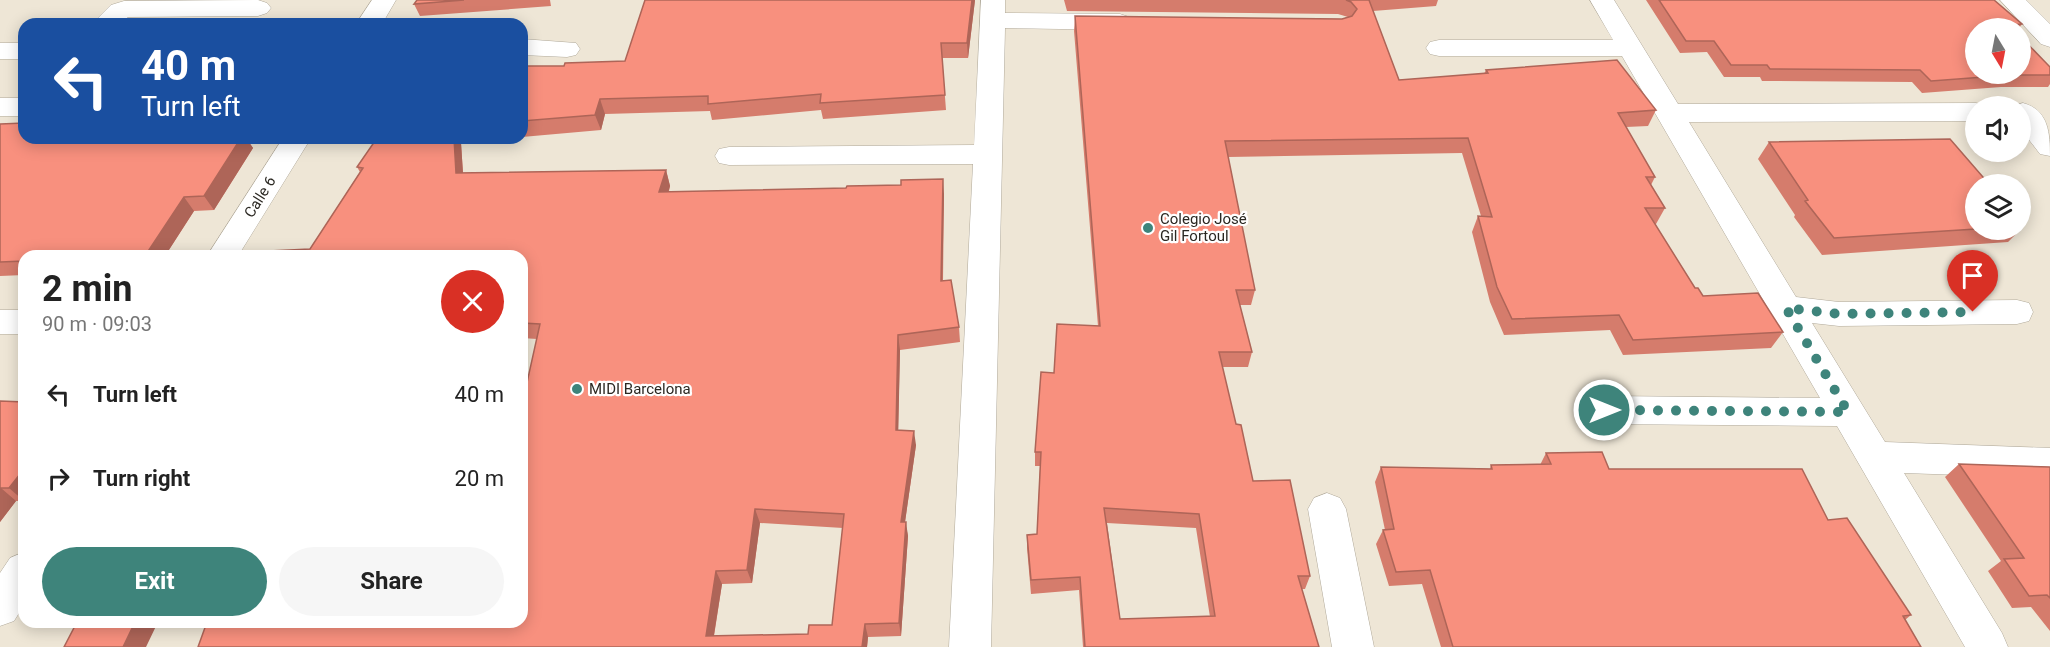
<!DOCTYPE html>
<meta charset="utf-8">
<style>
body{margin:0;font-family:Roboto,sans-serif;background:#f6f6f6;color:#222;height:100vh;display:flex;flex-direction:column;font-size:22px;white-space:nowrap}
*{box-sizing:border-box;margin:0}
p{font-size:20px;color:#767676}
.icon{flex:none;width:33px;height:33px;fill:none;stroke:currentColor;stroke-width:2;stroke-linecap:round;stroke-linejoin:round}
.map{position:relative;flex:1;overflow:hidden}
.side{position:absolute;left:18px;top:250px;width:510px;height:378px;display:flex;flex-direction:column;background:#fff;border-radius:18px;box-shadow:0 3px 15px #0003}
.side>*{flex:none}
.top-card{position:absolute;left:18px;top:18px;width:510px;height:126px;border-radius:18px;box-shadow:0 3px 15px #0003;background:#1a4fa0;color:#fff;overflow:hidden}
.needle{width:39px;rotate:170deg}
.controls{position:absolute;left:1965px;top:18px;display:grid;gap:12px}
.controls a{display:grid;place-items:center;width:66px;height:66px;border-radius:50%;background:#fff;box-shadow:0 3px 15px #0003;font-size:30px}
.pin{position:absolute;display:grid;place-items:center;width:51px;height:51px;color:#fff;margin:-62px -26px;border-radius:50% 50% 50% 0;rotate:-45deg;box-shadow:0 0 6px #0007}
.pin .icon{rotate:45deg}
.me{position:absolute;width:66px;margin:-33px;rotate:90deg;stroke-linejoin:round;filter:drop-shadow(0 0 4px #0008)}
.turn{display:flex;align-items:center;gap:21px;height:126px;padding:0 24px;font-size:27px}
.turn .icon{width:78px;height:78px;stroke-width:2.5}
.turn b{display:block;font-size:42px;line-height:51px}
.round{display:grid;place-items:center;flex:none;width:63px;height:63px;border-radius:32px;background:#f6f6f6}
.overview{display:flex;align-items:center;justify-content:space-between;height:102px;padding:0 24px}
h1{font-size:36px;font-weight:700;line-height:45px}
.primary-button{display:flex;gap:12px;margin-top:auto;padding:12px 24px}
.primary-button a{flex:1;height:69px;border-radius:36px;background:#3e847b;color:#fff;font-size:24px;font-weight:700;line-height:69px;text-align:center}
.primary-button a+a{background:#f6f6f6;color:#222}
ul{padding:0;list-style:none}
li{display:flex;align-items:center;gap:18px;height:84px;padding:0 24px}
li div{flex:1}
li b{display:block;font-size:22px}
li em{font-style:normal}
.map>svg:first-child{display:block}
</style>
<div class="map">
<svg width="2050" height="647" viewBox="0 0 2050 647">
<rect width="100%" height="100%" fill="#eee6d6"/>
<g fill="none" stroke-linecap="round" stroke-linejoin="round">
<defs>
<path id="minor" d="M258,0L267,3L271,8L267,13L258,16L128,17L120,24H92L111,5L124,1Z
M372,0H396L382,24H356Z
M981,0H1005V13L1120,14L1129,17L1133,22L1129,27L1120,30L1005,28L991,647H949L973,164L729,165L719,163L715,156L719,149L729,147L974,145Z
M1590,0H1614L1678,104L1976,103L1986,106H1976V121L1689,122L1796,297L1839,302L2017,300L2029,303L2033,312L2029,321L2017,324L1839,326L1812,323L1885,442L2050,448V478L1904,473L2002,633L2008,647H1965L1837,426L1604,424L1592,420L1586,410L1592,400L1604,396L1820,398L1622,56H1439L1430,54L1426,48L1430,42L1439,40H1613Z
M2000,0H2026L2050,24V47L2041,44Z
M522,39L576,43L580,49L576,55L567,57L522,55Z
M0,43H24V59H0Z
M0,98H24V116H0Z
M2023,103C2049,110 2050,134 2050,156L2040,154L2020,128V106H2013Z
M283,138H311L238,256H207Z
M0,310H24V334H0Z
M1327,493L1340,498L1346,509L1374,647H1332L1308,509L1314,498Z
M24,552V605L14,621L0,626V573L10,558Z"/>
</defs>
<use href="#minor" stroke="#b0a99a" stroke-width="1"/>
<use href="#minor" fill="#fff" fill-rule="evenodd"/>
</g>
<path fill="#d57c6c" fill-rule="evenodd" d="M417,0H550L551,6L420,16L414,4Z
M645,0H975L968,58H942L946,110L823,119L821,110L712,120L710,111L605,114L601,130L522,137V66H564L625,61Z
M1064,0H1438L1436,6L1373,11L1399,80L1484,74L1486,70L1656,110L1648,126L1626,127L1655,177L1651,185L1665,208L1656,224H1655L1695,288L1703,296L1783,332L1771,348L1623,355L1610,330L1504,335L1490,302L1472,232L1478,216H1481L1462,153L1228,157L1255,290L1251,305H1240L1252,352L1248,367H1222L1236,424L1253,481L1310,576L1305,589H1302L1319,647H1083L1079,590L1031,594L1027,548V535L1037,534L1040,466H1035V452L1054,373L1098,326L1074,31L1075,16L1342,19L1348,17L1338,14L1067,11ZM1107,523L1196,528L1210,617L1120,619Z
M1646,0H1994L2022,24L2019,28H1976L2050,67V84L2048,87H2001L1922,93L1912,82L1762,81L1760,77H1724L1707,52L1680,53Z
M0,124L24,138H246L253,148L214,210L194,211L165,256H24V275L0,276Z
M377,138H515L461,143L463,173L666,170L670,186L669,191L944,194L943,281L959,327L960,342L900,350L898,430L916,445L905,522L908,536L901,636L868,637L867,647H198L522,622L537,339L522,338V256L310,249L360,172L357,167ZM760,523L843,528L832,625L808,634L714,636L722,584L752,583Z
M1769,142L1976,184V230H2020L2008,242L1822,255L1794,217L1795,215L1758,159Z
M0,401L24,402V501H16L0,522Z
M1546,453L1609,469L1828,520L1911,615L1905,620L1921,647H1441L1422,584L1389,586L1376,544L1383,530H1385L1375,482L1381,467L1490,469L1491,465H1540Z
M1959,464L2050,467V631L2031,607L2012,608L1988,571L2001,561L1945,477Z"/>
<path fill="#ae6558" d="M972,0H975L968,58L967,43Z
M600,99L605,114L601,130L595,115Z
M241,138H246L253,148L214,210L204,196Z
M454,138H459L461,143L464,189L456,173Z
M666,170L670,186L664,207L659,192Z
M943,179L944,194L942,297L941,281Z
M184,197L194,211L165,256H145Z
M898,335L900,350L898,444L896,430Z
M914,431L916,445L903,536L901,522Z
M24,469V501L9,488Z
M1,488L16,501L0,522V489Z
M755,509L760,523L752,583L747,570Z
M906,522L908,536L901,636L899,623Z
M716,571L722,584L712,647L706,636Z
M135,622H158L146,647H123Z
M865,624L868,637L867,647H862Z"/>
<path fill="#f8907e" stroke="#ae6558" stroke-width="1.5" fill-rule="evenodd" d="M417,0H464L414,4Z
M645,0H972L967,43H941L945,95L820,103L821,94L708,104V96L600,99L595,115L522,121V66H564L565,63L625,61Z
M1346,0H1369L1399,80L1488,73L1486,70L1617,60L1656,110L1618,113L1655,177H1646L1665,208H1645L1695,288H1698L1703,296L1758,293L1783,332L1633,340L1619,315L1512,319L1497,287L1478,216L1492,217L1468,138L1225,141L1255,290H1236L1252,352H1219L1236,424L1241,425L1253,481L1290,480L1310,576H1298L1319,647H1085L1080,577L1031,580L1027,535L1037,534L1041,452H1035L1041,372L1054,373L1057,324L1100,326L1075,16L1342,19L1352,16L1357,9L1351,2ZM1104,508L1199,514L1215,616L1120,619Z
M1659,0H1994L2022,24L2010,25L2013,28H1976V74H2020V36L2050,67V75H2011L1931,81L1920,70L1770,69L1767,65H1731L1714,41H1686Z
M24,123V138H241L204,196L184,197L145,256H24V261L0,262V124Z
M377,138H454L456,173L666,170L659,192L846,188L847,186L901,185V180L943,179L941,281L951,280L959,327L898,335L896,430L914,431L901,522H906L899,623L865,624L862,647H198L207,622H522V405L540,324L522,323V256H266L269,251L310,249L363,168L357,167ZM755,509L844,514L832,625H809L808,634L706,636L716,571L747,570Z
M1950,139L1989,184H1976V229L1834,238L1805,201L1808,200L1769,142Z
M0,401L24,402V469L9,488H1L0,489Z
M1602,452L1609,469H1802L1828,520L1847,518L1911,615L1903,616L1921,647H1453L1430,570L1396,572L1383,530L1394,529L1381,467L1492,469L1491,465L1551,464L1546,453Z
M1959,464L2050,467V598L2047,595L2029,596L2004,559L2024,558Z
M77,622H135L123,647H64Z"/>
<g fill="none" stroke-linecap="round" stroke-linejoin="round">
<path stroke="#3e847b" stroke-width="10" stroke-dasharray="0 18" d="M1604,410L1848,412L1786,308L1839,314L1973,312"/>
</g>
<g fill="#3e847b" stroke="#fff" stroke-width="2">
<circle cx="1148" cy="228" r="6"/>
<circle cx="577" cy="389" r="6"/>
</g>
<g text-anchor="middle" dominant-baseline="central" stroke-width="4.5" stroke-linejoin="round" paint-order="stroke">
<g font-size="15" fill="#2b2822" stroke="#fff">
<text transform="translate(260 197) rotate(-58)">Calle 6</text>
</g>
<g font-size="15" fill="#2b2822" stroke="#fff" text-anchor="start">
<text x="1160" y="219">Colegio José<tspan x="1160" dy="17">Gil Fortoul</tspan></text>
<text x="589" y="389">MIDI Barcelona</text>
</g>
</g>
</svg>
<div class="controls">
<a><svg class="needle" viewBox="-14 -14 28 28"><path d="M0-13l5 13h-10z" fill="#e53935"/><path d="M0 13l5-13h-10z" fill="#767676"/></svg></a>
<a><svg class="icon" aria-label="sound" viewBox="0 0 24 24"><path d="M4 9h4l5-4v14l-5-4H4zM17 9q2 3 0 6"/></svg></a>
<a><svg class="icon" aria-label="layers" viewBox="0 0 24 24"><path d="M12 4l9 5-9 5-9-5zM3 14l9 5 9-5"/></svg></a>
</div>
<div class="pin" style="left:1973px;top:312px;background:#d93025"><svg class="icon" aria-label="arrive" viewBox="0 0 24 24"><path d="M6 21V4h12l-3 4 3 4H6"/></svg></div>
<svg class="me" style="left:1604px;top:410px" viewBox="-20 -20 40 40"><circle r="17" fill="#3e847b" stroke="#fff" stroke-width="3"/><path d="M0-11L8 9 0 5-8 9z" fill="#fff"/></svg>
<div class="top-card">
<div class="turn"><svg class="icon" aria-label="left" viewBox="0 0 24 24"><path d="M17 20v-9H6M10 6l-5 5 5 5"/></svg><div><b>40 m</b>Turn left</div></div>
</div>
<section class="side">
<div class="overview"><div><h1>2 min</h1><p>90 m · 09:03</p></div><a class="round" style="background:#d93025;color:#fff"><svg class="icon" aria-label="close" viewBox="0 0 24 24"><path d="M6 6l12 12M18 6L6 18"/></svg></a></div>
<ul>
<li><svg class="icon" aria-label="left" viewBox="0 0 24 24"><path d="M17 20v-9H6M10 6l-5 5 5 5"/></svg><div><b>Turn left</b></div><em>40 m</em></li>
<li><svg class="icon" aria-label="right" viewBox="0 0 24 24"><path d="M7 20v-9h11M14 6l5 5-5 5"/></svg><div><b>Turn right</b></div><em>20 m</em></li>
</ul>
<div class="primary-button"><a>Exit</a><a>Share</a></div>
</section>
</div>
